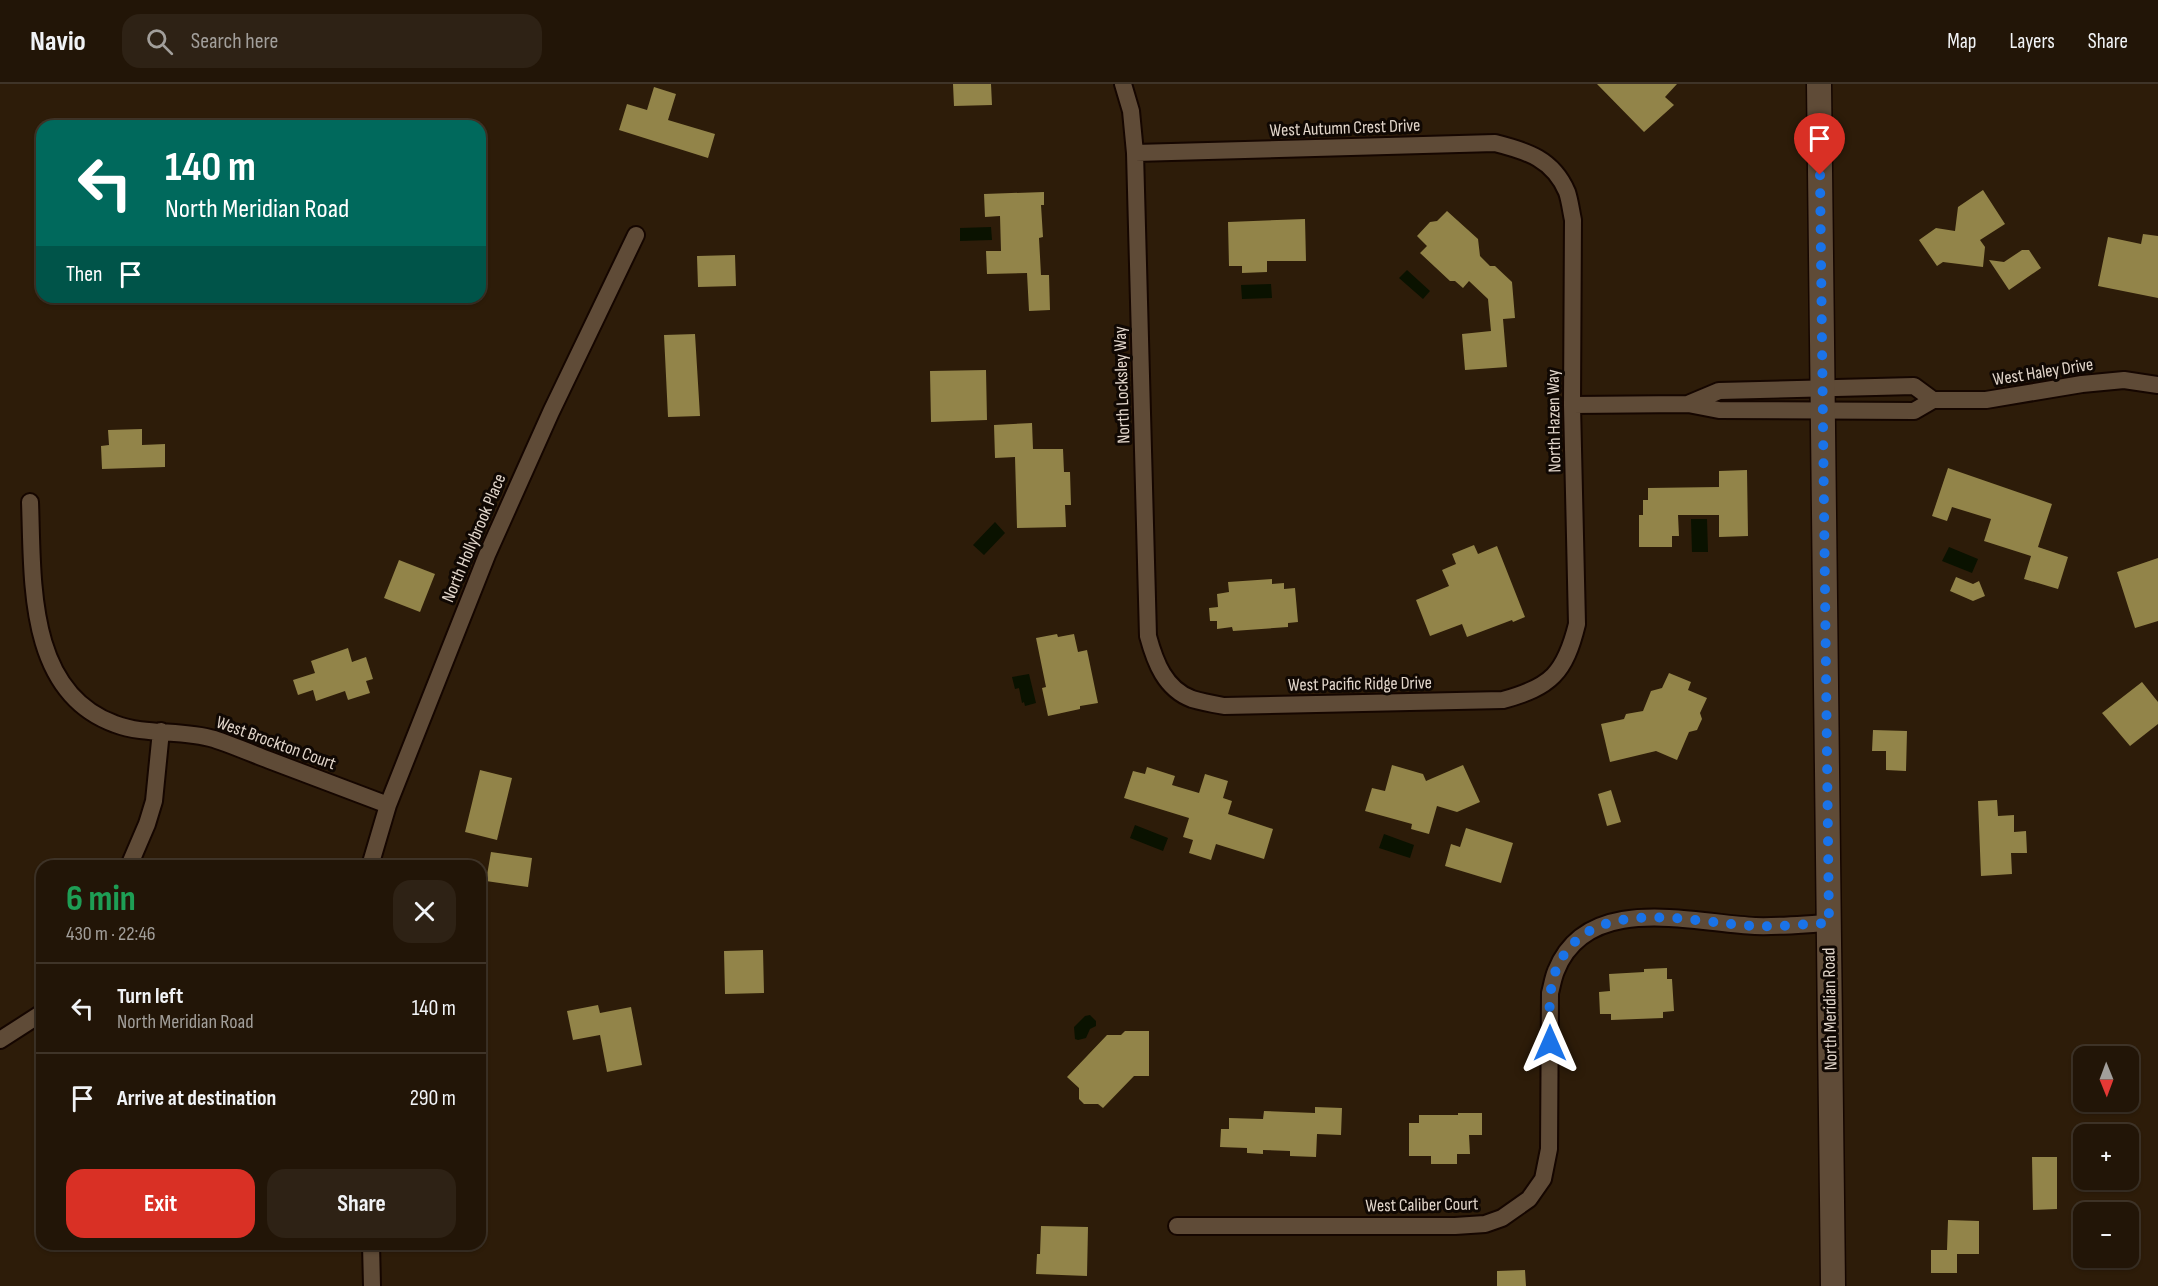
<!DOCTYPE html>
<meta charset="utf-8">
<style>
body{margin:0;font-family:"Sofia Sans Condensed",sans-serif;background:#2e2215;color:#f1f3f6;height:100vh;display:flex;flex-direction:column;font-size:22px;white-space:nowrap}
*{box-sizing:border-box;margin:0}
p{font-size:20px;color:#a29f9b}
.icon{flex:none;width:33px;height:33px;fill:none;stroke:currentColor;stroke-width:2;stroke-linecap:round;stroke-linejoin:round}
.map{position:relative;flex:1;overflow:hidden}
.drawer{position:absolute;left:36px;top:776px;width:450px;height:390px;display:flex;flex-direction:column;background:#221507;border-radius:18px;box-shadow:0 2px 4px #0004,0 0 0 2px #3f3428}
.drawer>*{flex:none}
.banner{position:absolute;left:36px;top:36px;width:450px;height:183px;border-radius:18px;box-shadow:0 2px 4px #0004,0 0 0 2px #3f3428;background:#00695c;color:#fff;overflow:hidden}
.needle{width:39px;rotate:179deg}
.buttons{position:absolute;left:2073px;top:962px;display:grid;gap:12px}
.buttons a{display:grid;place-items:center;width:66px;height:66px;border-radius:12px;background:#221507;box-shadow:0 2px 4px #0004,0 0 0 2px #3f3428;font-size:30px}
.pin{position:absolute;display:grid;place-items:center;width:51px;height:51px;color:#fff;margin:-62px -26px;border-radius:50% 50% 50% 0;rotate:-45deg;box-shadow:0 0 6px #0007}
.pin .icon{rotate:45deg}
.me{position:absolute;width:66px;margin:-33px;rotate:0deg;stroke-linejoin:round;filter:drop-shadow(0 0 4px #0008)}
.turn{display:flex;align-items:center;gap:21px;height:126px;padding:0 30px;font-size:27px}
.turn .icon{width:78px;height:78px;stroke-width:2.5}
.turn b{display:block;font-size:42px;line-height:51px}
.then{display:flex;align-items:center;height:57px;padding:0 30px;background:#0003;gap:12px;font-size:22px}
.round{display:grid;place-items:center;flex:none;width:63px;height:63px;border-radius:18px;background:#2e2215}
.overview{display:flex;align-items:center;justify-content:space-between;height:102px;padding:0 30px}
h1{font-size:36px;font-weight:700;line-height:45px;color:#1e9e55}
.primary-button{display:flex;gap:12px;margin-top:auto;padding:12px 30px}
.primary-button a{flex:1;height:69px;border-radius:18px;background:#d93025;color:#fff;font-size:24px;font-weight:700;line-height:69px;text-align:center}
.primary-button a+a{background:#2e2215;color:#f1f3f6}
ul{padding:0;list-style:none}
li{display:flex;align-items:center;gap:18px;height:90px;padding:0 30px;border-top:2px solid #3f3428}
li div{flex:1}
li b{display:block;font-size:22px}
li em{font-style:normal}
header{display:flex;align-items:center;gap:36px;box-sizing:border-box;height:84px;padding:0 30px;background:#221507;border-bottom:2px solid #3f3428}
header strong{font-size:28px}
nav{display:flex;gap:33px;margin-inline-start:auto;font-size:21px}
.search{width:420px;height:54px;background:#2e2215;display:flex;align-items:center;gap:15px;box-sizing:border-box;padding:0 21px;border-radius:18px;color:#a29f9b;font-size:22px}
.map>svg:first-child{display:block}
</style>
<header>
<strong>Navio</strong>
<div class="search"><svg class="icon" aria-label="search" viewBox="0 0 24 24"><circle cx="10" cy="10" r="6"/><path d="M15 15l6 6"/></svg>Search here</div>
<nav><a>Map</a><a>Layers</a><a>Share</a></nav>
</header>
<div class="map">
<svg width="2158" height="1202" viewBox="0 0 2158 1202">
<rect width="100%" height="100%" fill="#2d1c09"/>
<path fill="#0a1200" d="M991,143L992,156L960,157V144Z
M1407,186L1430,207L1423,215L1399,194Z
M1271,200L1272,214L1242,215L1241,201Z
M1691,435H1707L1708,468H1692Z
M995,438L1005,449L984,471L973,461Z
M1949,463L1978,475L1972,489L1942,477Z
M1029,590L1036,619L1025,622L1024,618L1022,619L1019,604L1015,605L1012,593Z
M1135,741L1168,754L1163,767L1130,754Z
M1384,750L1414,761L1410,774L1379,764Z
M1090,931L1096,937V942L1090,945L1086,954L1078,956L1075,955L1074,943L1085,932Z"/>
<path fill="#928449" d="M953,0H991L992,21L954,22Z
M1597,0H1677L1665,13L1674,21L1644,48Z
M654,3L676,10L668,36L715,50L708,74L619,46L627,20L647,26Z
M1983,106L2005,140L1980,156L1985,163L1983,183L1943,178L1937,182L1919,156L1936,144L1955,147L1958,123Z
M1044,108V121H1041L1043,153L1039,154L1041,191H1049L1050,226L1029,227L1027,189L987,190L986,167H1001L1000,132L985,133L984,110Z
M1447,127L1478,155L1480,172L1490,182H1495L1512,198L1515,234L1503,235L1507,283L1465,286L1462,250L1491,247L1488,215L1469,197L1463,204L1455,197H1450L1420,169L1427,162L1417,152L1430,138L1437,137Z
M1305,135L1306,177H1267V188L1242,189V182H1229L1228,138Z
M2143,150L2158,152V214L2098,202L2108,153L2141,160Z
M2022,166H2029L2041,184L2009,206L1989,176L2004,178Z
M735,171L736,202L698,203L697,172Z
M695,250L700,332L668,333L664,251Z
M986,286L987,336L931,338L930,287Z
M1032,339L1033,365H1063L1064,388H1070L1071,421H1065L1066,443L1017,444L1015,373L995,374L994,341Z
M142,345V361L165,360V383L102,385L101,362L109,361L108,346Z
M1948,384L2052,420L2038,463L2068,473L2058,505L2024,495L2031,472L1984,457L1991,435L1952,423L1947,437L1932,432Z
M1747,386L1748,452L1719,453V431H1678L1679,452H1672V463H1639V431H1643V416H1648V404L1719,403V387Z
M1474,461L1478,470L1497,462L1525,533L1513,538L1512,536L1467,553L1462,540L1430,552L1416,516L1449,502L1442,486L1456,480L1452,470Z
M2158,474V537L2135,544L2117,488Z
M399,476L435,490L420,528L384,514Z
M1956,493L1973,500L1979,497L1985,512L1973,517L1950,507Z
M1272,495V500L1284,499V505L1295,504L1298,538L1288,539V543L1233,547L1232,543L1217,545V537H1210L1209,524L1218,523L1217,510L1229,508L1228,498Z
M1057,550L1058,553L1074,550L1078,568L1087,566L1098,619L1080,622V625L1048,632L1042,604L1046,603L1036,554Z
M348,564L352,578L366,573L373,595L366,597L370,609L348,616L345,607L316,617L313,606L298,611L293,596L315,589L311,577Z
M1669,589L1691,598L1688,606L1707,614L1700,629L1702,635L1697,646L1689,648L1677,676L1656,667L1610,678L1601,640L1624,635L1626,630L1643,627L1651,607L1662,604Z
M2142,598L2158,618V640L2130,662L2102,629Z
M1873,646L1907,647L1906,687L1886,686V667H1872Z
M1392,681L1423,690L1426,697L1463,681L1480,718L1457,728L1437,722L1429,750L1411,745L1412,740L1365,727L1372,704L1385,707Z
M1147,683L1175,692L1172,701L1199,709L1205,690L1228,697L1223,714L1232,717L1228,730L1273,745L1264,775L1216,760L1211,776L1189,769L1193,756L1183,753L1189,734L1124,714L1133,687L1145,690Z
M480,686L512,694L497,756L465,748Z
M1611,706L1621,738L1607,742L1598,710Z
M1997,716L1998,732L2014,731V748L2026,747L2027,769H2011L2012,790L1981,792L1978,717Z
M1466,744L1513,759L1501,799L1445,782L1451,760L1460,763Z
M491,768L532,774L528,803L486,797Z
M763,866L764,909L725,910L724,867Z
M1667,884V895H1672L1674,927L1663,928V934L1611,936V930H1600L1599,908L1610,907L1609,890L1644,888V885Z
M598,921L600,929L631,923L642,981L607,988L600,951L573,956L567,927Z
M1125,947H1149V992H1134L1103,1024L1098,1020H1084L1079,1015V1004L1067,993L1107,951H1121Z
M1315,1023L1342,1024L1341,1051L1317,1050L1316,1073L1290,1072V1067L1263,1066V1070L1247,1069V1064L1220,1063L1221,1045H1229V1034L1263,1035L1264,1027L1315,1029Z
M1458,1029H1482V1051H1469L1470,1070H1457V1080H1431V1072H1409V1039H1419V1031H1458Z
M2032,1073H2057V1125L2033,1126Z
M1948,1136L1979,1137V1170H1957V1189H1931V1166H1947Z
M1041,1142L1088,1143L1087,1192L1036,1190L1037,1170H1040Z
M1525,1186L1526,1202H1497V1187Z"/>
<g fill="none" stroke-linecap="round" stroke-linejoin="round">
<defs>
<path id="street" d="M1123,0L1131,27L1135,69L1148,552C1155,578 1165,605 1192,615C1202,618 1213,620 1224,622L1503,616C1551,603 1565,589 1577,540L1572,321L1573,136C1571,127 1570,117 1567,108C1553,75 1527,67 1495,59L1135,69
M1933,316L1914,302L1719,307L1688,320L1719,326L1914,327L1933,316H1986L2082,300L2124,296L2158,301
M1572,321L1688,320
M30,418C33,495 26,608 115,640C146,652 182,645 214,655C232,661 251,669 269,676C309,691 348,706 388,721
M129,782L147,740L154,717L161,647
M370,782L388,721L487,471L551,328L636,151
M0,956L42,929
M1177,1142H1455L1485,1140L1502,1134L1529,1115L1543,1095L1549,1065L1550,909C1552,902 1553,894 1556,887C1587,808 1692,839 1755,842C1779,843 1805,840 1829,839
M371,1160L372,1202"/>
<path id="secondary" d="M1819,0L1833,1202"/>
</defs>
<use href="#street" stroke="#150600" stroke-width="20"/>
<use href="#secondary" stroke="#150600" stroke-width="27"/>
<use href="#street" stroke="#5f4b37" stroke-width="16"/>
<use href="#secondary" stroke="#5f4b37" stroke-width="24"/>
</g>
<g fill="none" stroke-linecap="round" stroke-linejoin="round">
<path stroke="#1a73e8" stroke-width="10" stroke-dasharray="0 18" d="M1550,959C1550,935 1547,909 1556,886C1588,808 1692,839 1755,842C1780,843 1805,840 1829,839L1820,91"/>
</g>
<g text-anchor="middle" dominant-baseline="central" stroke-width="6" stroke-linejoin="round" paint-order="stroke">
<g font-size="18" fill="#e2d6cb" stroke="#100803">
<text transform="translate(1345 44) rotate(-2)">West Autumn Crest Drive</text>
<text transform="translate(2043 288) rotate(-9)">West Haley Drive</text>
<text transform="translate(1122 301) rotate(-92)">North Locksley Way</text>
<text transform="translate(1554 337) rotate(-91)">North Hazen Way</text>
<text transform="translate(474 454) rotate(-67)">North Hollybrook Place</text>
<text transform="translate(1360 600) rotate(-1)">West Pacific Ridge Drive</text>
<text transform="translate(276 659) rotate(20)">West Brockton Court</text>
<text transform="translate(1830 925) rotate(-91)">North Meridian Road</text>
<text transform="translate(1422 1121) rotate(-1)">West Caliber Court</text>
</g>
</g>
</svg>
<div class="buttons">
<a><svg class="needle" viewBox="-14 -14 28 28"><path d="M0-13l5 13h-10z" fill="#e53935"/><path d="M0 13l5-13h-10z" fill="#a29f9b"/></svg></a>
<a>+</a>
<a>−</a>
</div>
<div class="pin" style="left:1820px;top:91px;background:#d93025"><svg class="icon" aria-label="arrive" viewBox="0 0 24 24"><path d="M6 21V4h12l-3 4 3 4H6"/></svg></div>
<svg class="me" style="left:1550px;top:959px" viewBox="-20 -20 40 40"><path d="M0-17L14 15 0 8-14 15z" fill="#1a73e8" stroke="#fff" stroke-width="4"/></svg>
<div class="banner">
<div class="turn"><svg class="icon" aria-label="left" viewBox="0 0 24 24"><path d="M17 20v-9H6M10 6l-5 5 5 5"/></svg><div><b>140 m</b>North Meridian Road</div></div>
<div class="then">Then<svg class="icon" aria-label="arrive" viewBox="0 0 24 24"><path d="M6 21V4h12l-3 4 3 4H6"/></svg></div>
</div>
<section class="drawer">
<div class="overview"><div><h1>6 min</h1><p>430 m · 22:46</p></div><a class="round"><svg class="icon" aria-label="close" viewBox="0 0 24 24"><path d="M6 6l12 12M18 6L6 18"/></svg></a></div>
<ul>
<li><svg class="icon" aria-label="left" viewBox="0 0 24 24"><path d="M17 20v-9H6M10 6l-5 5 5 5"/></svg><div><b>Turn left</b><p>North Meridian Road</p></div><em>140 m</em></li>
<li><svg class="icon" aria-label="arrive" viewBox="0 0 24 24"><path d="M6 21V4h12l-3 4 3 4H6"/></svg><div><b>Arrive at destination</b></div><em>290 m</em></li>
</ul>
<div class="primary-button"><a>Exit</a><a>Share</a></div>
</section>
</div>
